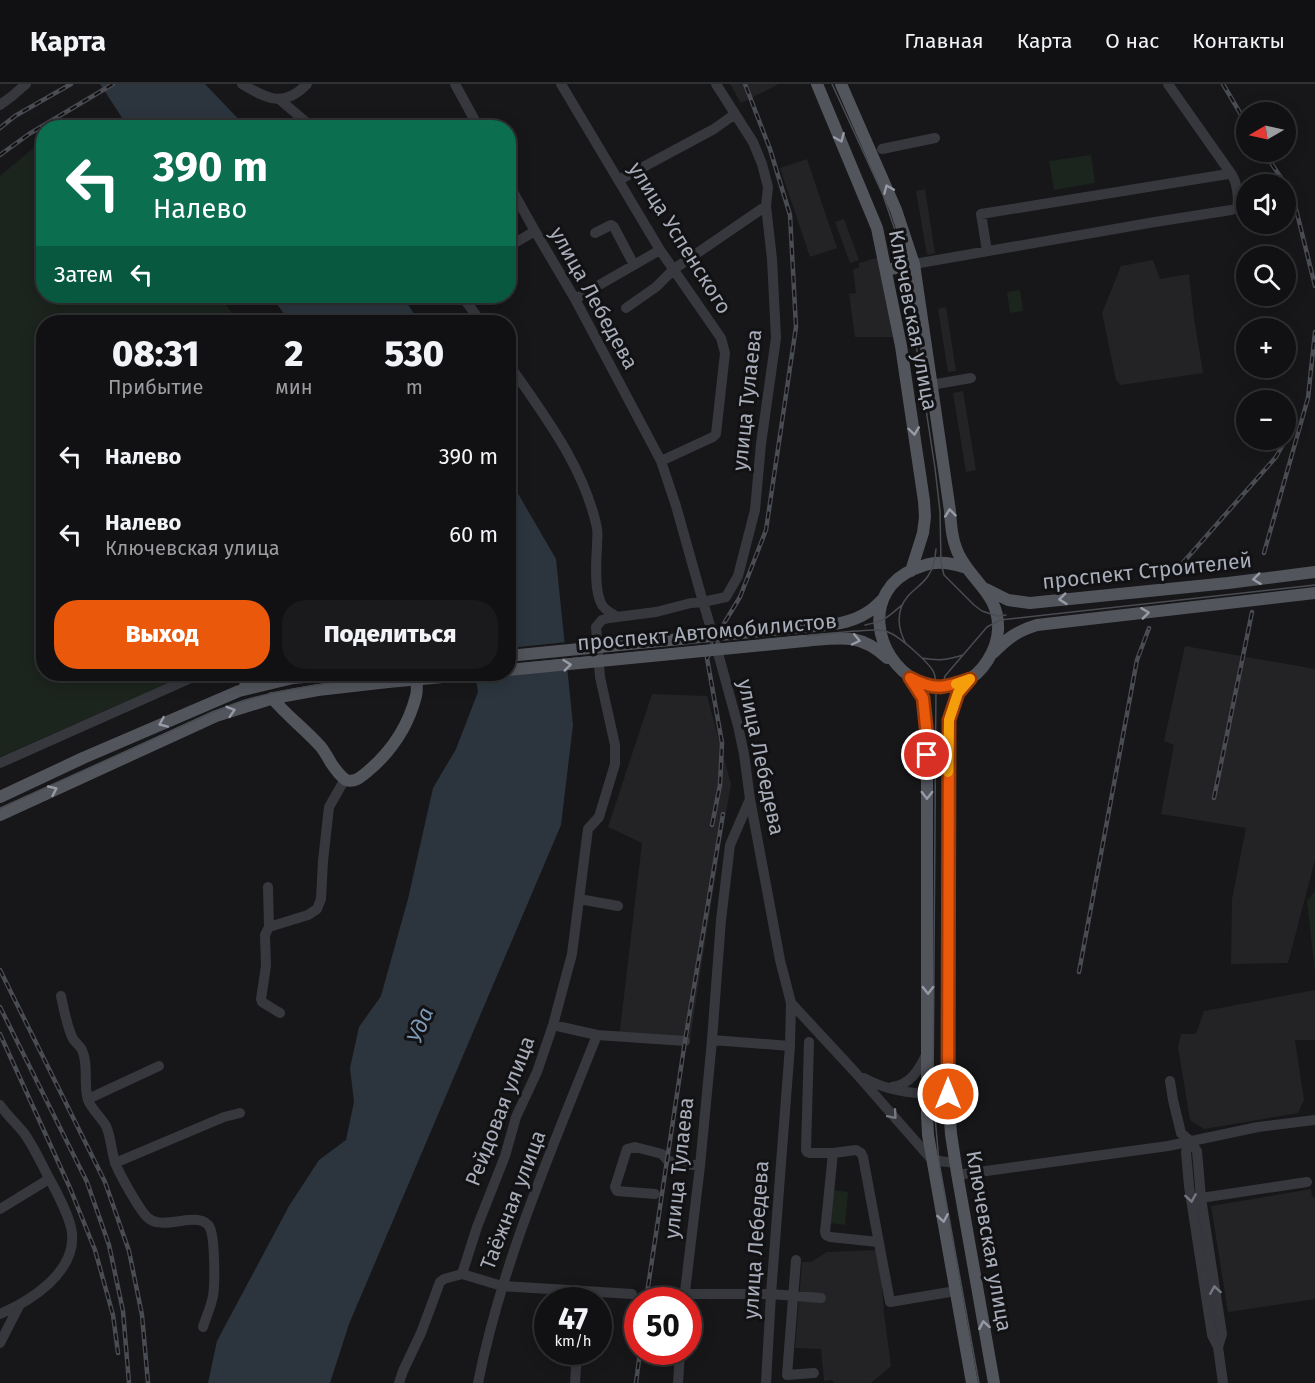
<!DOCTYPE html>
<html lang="ru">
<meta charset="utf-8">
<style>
body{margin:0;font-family:"Fira Sans",sans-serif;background:#1a1a1c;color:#f1f3f6;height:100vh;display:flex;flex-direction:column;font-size:22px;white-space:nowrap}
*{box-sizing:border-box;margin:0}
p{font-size:20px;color:#9c9da0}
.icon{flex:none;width:33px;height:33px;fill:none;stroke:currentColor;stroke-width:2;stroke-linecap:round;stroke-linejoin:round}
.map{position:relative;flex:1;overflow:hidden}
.side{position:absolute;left:36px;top:231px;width:480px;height:366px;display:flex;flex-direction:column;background:#111113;border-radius:24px;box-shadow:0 3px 15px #0003,0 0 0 2px #303133}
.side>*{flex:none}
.guide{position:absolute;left:36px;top:36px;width:480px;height:183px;border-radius:24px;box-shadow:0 3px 15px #0003,0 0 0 2px #303133;background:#0b6e4f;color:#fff;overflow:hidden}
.needle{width:39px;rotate:261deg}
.fabs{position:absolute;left:1236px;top:18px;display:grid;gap:12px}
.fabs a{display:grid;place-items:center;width:60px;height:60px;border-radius:50%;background:#111113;box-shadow:0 3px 15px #0003,0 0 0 2px #303133;font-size:30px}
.speed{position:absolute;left:534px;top:1203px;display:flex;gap:12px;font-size:30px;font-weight:700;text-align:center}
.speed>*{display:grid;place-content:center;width:78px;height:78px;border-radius:50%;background:#111113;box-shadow:0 3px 15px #0003,0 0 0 2px #303133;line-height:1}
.speed small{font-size:15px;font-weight:400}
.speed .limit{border:9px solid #d22;background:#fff;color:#111}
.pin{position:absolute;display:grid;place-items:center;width:51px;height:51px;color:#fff;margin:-26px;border:3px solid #fff;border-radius:50%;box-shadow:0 2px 6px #0007}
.me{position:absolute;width:66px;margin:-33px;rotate:0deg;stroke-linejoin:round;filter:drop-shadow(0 0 4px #0008)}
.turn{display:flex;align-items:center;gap:21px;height:126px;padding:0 18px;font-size:27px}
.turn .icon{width:78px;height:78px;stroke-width:2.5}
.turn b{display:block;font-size:42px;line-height:51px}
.then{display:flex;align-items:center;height:57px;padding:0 18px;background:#0003;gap:12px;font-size:22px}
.eta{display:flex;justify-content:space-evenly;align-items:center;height:102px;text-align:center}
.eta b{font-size:36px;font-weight:800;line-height:42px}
.cta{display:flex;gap:12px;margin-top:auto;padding:12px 18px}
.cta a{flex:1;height:69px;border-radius:24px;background:#ea580c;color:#fff;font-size:24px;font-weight:800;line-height:69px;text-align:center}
.cta a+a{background:#1a1a1c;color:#f1f3f6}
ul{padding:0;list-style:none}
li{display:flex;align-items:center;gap:18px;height:78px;padding:0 18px}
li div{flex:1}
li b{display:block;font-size:22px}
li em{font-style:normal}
header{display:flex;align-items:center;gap:36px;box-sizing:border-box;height:84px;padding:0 30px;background:#111113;border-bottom:2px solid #303133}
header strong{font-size:28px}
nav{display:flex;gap:33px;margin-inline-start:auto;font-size:21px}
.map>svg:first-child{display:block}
</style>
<header>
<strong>Карта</strong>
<nav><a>Главная</a><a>Карта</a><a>О нас</a><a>Контакты</a></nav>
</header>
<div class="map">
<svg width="1315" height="1299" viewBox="0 0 1315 1299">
<rect width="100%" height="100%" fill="#171719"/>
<path fill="#232326" d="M730,0H779L741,19Z
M807,75L837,164L810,173L780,84Z
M925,105L935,169L927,171L916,107Z
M844,135L859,176L850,179L835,138Z
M880,173L894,253H855L849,210L856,209L853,185L859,184V179Z
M1153,176L1160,195L1189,190L1194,234L1203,289L1121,301L1116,296L1102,229L1121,182Z
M946,223L956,287L948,288L938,225Z
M963,307L976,386L966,388L953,309Z
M1185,562L1315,585V776L1288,879L1231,880L1232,815L1246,744L1161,730L1174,661L1164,657Z
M652,610L707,612L731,700L720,764L689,961L619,954L642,759L608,743Z
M1315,906V956H1295L1304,1016L1298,1029L1204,1045L1190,1036L1178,963L1181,950H1196L1204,927Z
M1311,1105L1312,1112L1315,1114V1215L1228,1228L1211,1122Z
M878,1166L880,1176L884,1229L891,1282L871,1299H834L832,1296L824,1297L821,1265L795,1264L802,1178H811L827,1168Z"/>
<path fill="#1c241e" d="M43,56L44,212H219L239,238H44V590H188L0,673V92Z
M1091,71L1095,99L1054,106L1049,77Z
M1020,206L1023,227L1010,229L1007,208Z
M1315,807V888L1307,817Z
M833,1106L848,1108L845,1141L830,1139Z"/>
<path fill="#2c353e" d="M100,0H205L246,43H128Z
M271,212H403L419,238H290Z
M509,394L556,475L573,641L561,741L349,1240L330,1299H208L217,1257L289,1122L319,1076L346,1056L354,1018L350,984L359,943L381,912L408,815L433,704L456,665L478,608L475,590H508Z"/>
<path fill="#171719" d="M567,558L570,585L472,594V590H508L509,564Z"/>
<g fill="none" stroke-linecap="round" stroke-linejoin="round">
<path stroke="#37383e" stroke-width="10" d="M242,0C267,15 284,24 307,0
M455,0L479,44
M561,0L660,166L721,254L725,269L716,350L713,353L661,377
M1168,0L1232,91
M279,15L313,44
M0,21L11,13L26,0
M882,65L935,54
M619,96L714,45L735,30
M508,99L535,147L575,215L661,377L676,422L703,518L715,558L738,642L744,670L750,715L780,876L791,919L790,962L771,1210L766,1299
M595,149L611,141L614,143L634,181
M508,163L535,147
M914,180L1155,138L1231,126L1237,124C1239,114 1237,99 1232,91L1228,90L981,130L987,167
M462,212L481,238
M575,215L660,166
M626,224L656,203L674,185L766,122
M508,279C543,330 584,382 597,444C598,450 597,456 597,462C596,478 594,508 602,521C605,526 611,529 616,532
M931,301L971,294
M0,679L200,590
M268,803L269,843
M579,815L618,822
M61,912C64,926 67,943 73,955C76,959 80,962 82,966C89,981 83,1000 88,1016C92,1026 101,1033 106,1042C111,1053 111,1066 115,1078C118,1088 139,1125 147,1133C162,1149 201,1124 210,1144C215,1155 215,1200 213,1212C211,1223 206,1233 203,1243
M791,919L854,987L932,1076L955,1079
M280,929L262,918L261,915L266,882L265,851L269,843L308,831L317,825L321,815L323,777L329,723L345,695
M553,941L597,951L685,957
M712,956L790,962
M809,958L806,1066L807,1068L810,1069H833
M864,994C889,1008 921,1011 948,1010
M1170,997L1173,1016L1181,1049L1190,1057L1197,1067L1201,1114L1222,1250L1218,1263
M892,1003C910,1001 919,986 926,971
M88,1015L159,982
M0,1021C7,1031 16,1039 24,1049C34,1063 41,1079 49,1094C57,1109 70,1132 72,1149C76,1188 31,1217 0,1230
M1190,1057L1186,1068L1189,1102L1212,1251L1218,1263L1223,1299
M115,1079L224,1033L240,1029
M957,1091L1168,1062L1258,1043L1315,1036
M655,1110L617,1107L615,1103L627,1065L635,1063L662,1070L668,1077L700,1082
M1201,1114L1307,1098
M0,1125L49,1095
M878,1158L830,1153L826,1151L825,1148L833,1069L856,1066L861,1069L863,1073L890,1218L956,1207
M796,1176L787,1291L814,1289
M462,1190L477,1143L505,1072L516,1033L537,988L553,941L572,870L588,745L599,733L615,680V661L600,593L596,543L602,536L609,534L656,528L691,519L703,518L726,513L738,492L755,426L761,360L776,254L772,175L766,122L768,103L762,80L753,58L716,0
M462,1190L502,1202L632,1210
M656,1210H771L821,1214
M684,1216L700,1082L712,956L721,836L730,761L750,715
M0,1259L19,1222
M399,1299L403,1287L421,1249L440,1198L444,1195L462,1190
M478,1299C502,1178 552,1065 597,951
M575,1299L577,1268
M678,1299L680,1268"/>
<path stroke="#53555d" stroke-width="12" d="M817,0L877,144L901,262L924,417L925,433L923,449L911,487
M841,0L896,126L914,180L950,427C951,442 952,457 959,471C973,499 1000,511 998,546C997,565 983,590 965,597C959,599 953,602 947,603C938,605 925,602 917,597C873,573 862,507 914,485C921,483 928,479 936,479C947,478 957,481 967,484
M887,186L914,180
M986,505L1008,516L1030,519L1228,499L1315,488
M803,543C825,541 849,541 868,528C873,525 878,520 882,516
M804,557C839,554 860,548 887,574
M993,569C1008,554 1017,547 1037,541L1315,509
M911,595L923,614L927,652V1030L928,1051L972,1299
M969,596L958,609L949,636L948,1010L951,1050L957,1089L994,1299
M245,602L264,590
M272,614C287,632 306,646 321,663C325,668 328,674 331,679C335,685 340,692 346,696C354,699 361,693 367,688C391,668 408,643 416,612C418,605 416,597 416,590
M0,713L83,674L239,607L293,594L339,590
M0,731L216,632L274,614L318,606L388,598"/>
<path stroke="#4a4c53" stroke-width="1.5" d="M832,0L883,111L895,146L904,182L935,384L940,427L941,479L944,491L974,521L982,527L997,532L1006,531
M865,541C885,537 888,533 903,520
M906,560C897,544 896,526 908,512C914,505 923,500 928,492C934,484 935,474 936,465
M922,574C939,577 947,576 963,571
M508,581L855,547C865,547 879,544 888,548C899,552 930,579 934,589C936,593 935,598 936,603L933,1010L939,1078L979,1299
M941,610L945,592L987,543L1000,536L1315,501
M0,724L211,629C222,624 234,620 245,616C302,600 360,595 418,590"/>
<defs>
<path id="rail" d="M1223,0L1246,39
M0,44L15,32L71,0
M1264,68L1285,100
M0,71L29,50L113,0
M1286,102L1293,113L1315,202
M1264,469L1308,314L1315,248
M1173,490L1276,373L1296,337
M1214,714L1252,528
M712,741L720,701L722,659L707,574L726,536L740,513L766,446L796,243L790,131L770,65L745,0
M0,886L105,1098L129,1167L142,1231L148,1299
M1079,888L1137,576L1149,544
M0,923L87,1098L109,1161L123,1227L129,1299
M0,950L70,1104L95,1166L113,1231L118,1269
M646,1216L685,957L723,730
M636,1299L640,1268"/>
</defs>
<use href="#rail" stroke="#4a4c53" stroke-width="4.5"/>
<use href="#rail" stroke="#121214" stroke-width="2" stroke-dasharray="7" stroke-linecap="butt"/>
<path stroke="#53555d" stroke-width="12" d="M508,572L803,543
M508,586L804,557
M388,598L476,590"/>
</g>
<defs><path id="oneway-chevron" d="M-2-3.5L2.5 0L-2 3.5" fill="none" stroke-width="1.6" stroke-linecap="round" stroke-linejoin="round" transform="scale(1.5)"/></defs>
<g stroke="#979ba7">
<use href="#oneway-chevron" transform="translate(840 54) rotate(67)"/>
<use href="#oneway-chevron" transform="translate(888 105) rotate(-113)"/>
<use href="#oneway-chevron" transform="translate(914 347) rotate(82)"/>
<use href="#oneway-chevron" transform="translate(950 429) rotate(-96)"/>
<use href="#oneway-chevron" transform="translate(1257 495) rotate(173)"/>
<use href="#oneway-chevron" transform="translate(1063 515) rotate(174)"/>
<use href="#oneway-chevron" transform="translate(1145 529) rotate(-7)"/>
<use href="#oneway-chevron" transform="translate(856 556) rotate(12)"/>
<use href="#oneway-chevron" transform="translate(567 581) rotate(-6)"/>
<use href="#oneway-chevron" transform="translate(231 627) rotate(-17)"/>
<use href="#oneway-chevron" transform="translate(163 639) rotate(157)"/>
<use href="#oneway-chevron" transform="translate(53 706) rotate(-25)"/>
<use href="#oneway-chevron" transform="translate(927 711) rotate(90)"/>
<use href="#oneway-chevron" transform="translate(928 906) rotate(90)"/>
<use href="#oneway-chevron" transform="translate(943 1134) rotate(80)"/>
<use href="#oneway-chevron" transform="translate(984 1241) rotate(-100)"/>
</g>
<g stroke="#757882">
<use href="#oneway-chevron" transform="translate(893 1031) rotate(49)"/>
<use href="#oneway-chevron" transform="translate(1191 1114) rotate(81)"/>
<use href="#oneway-chevron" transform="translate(1215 1206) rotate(-99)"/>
</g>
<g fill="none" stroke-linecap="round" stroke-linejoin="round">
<defs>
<path id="route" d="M927,671V652L923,614L910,594C935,607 944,604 970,595L958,609L949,636L948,1010"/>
</defs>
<use href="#route" stroke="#983908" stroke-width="15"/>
<use href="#route" stroke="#ea580c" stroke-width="10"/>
<path stroke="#f59e0b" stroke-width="10" d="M948,688L949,636L958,609L970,595L956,600"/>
</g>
<g text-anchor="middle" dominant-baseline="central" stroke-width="6" stroke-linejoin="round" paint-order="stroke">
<g font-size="21" fill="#a8adba" stroke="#121214">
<text transform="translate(680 154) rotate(58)">улица Успенского</text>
<text transform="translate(594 214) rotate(61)">улица Лебедева</text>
<text transform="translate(913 236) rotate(79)">Ключевская улица</text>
<text transform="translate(747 316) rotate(-84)">улица Тулаева</text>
<text transform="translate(1147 487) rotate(-6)">проспект Строителей</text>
<text transform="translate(707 548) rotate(-5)">проспект Автомобилистов</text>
<text transform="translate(761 673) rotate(78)">улица Лебедева</text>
<text transform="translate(500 1027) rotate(-69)">Рейдовая улица</text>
<text transform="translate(679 1084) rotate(-84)">улица Тулаева</text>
<text transform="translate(513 1116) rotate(-69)">Таёжная улица</text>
<text transform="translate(756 1156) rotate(-86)">улица Лебедева</text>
<text transform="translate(989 1157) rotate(80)">Ключевская улица</text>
</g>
<g font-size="22" font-style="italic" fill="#7d9ab7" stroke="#121214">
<text transform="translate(420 941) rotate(-68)">Уда</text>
</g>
</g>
</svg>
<div class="fabs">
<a><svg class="needle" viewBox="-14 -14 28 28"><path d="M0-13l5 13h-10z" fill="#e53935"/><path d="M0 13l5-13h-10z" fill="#9c9da0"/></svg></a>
<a><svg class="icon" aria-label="sound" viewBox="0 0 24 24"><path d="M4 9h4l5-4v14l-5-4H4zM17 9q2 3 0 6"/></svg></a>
<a><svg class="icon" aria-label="search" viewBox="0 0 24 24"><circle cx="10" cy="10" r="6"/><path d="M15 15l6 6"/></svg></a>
<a>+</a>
<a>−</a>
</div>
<div class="speed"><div>47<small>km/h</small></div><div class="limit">50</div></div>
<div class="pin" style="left:927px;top:671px;background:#d93025"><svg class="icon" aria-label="arrive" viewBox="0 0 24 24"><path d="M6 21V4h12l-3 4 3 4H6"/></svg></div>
<svg class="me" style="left:948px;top:1010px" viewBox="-20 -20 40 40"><circle r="17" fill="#ea580c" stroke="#fff" stroke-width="3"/><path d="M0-11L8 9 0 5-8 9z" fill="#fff"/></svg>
<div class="guide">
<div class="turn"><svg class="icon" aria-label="left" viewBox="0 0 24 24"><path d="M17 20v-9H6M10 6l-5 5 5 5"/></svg><div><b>390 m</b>Налево</div></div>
<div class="then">Затем<svg class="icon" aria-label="left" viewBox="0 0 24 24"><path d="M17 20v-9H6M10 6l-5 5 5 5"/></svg></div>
</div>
<section class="side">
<div class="eta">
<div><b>08:31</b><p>Прибытие</p></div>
<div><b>2</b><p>мин</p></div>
<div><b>530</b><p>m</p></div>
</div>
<ul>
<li><svg class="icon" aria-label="left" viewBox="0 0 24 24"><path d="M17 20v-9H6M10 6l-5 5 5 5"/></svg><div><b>Налево</b></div><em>390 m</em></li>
<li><svg class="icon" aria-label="left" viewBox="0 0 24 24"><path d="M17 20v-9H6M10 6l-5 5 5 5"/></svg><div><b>Налево</b><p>Ключевская улица</p></div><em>60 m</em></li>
</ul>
<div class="cta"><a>Выход</a><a>Поделиться</a></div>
</section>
</div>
